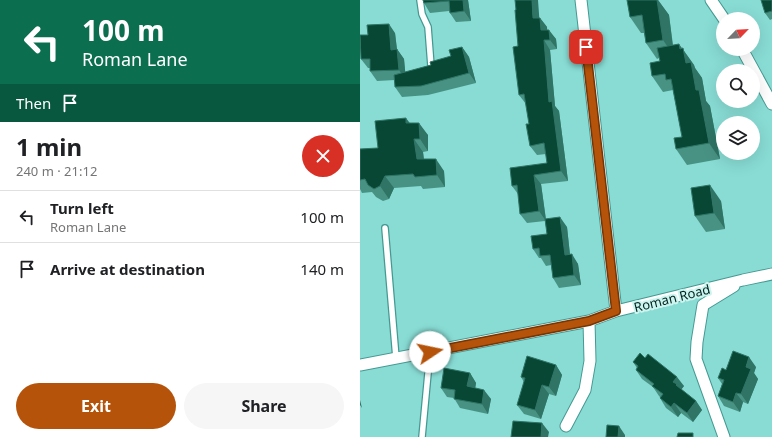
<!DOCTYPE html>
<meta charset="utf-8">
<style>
body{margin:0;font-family:"Noto Sans",sans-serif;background:#f6f6f6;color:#202124;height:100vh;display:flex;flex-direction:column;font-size:15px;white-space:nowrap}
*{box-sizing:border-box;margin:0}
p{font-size:13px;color:#757577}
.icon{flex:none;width:22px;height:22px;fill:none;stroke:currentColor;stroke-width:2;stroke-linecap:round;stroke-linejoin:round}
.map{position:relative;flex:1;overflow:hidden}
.side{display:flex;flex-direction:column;background:#fff;width:360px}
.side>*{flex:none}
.hud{background:#0b6e4f;color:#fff;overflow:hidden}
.needle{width:26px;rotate:65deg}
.buttons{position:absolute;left:356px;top:12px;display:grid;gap:8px}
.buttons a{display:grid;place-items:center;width:44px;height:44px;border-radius:50%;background:#fff;box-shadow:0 4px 16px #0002;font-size:20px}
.pin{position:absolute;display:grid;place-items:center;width:34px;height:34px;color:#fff;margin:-17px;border-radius:8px;box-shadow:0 2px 6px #0006}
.me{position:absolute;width:44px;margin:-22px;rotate:79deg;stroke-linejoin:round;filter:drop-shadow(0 0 3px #0008)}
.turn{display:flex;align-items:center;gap:14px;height:84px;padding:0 16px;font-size:18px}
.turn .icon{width:52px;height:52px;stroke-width:2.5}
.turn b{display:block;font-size:28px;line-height:34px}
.then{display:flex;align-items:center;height:38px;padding:0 16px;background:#0003;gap:8px;font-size:15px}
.round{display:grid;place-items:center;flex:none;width:42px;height:42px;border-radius:21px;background:#f6f6f6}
.headline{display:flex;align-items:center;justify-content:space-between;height:68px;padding:0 16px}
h1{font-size:24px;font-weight:700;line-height:30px}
.button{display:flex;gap:8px;margin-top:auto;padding:8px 16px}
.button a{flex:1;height:46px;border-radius:24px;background:#b45309;color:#fff;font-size:16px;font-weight:700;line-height:46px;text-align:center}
.button a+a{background:#f6f6f6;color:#202124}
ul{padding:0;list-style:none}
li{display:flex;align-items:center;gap:12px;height:52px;padding:0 16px;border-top:1px solid #e0e0e0}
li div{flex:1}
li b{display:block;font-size:15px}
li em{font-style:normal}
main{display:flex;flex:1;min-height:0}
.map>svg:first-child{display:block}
</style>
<main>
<section class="side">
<div class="hud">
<div class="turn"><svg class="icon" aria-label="left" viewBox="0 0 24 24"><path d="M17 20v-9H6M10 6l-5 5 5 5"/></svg><div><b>100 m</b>Roman Lane</div></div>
<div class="then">Then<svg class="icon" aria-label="arrive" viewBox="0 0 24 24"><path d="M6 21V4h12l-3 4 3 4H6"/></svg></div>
</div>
<div class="headline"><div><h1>1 min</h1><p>240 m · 21:12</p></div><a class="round" style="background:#d93025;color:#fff"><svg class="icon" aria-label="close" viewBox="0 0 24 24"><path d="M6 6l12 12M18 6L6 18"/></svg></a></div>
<ul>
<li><svg class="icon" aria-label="left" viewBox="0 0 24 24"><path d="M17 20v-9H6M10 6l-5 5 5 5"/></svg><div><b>Turn left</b><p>Roman Lane</p></div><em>100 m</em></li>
<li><svg class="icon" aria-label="arrive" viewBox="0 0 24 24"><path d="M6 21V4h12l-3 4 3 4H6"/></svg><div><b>Arrive at destination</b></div><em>140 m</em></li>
</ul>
<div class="button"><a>Exit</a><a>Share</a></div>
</section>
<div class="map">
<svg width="412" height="437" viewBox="0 0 412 437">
<rect width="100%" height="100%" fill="#88dcd4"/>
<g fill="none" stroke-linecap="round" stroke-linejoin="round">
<defs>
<path id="lane" d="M60,0L62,14L68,27L71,66L77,65
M25,228L36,358
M62,437L70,352"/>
<path id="street" d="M221,0L256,311
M351,0L364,19
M382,49L412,104
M0,365L229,321L256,311L383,280L412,274
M206,426L225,390L230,361L229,321
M364,437L336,359L337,342L343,305L374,286"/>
</defs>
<use href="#lane" stroke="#449992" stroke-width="8"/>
<use href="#street" stroke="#449992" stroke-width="13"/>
<use href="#lane" stroke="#fff" stroke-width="5.5"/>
<use href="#street" stroke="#fff" stroke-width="11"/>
</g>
<path fill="#489284" d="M63,0H108L111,21L96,22L90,13L89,11L70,13L64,3Z
M267,0H298L309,15L313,45L322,48L334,65L335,68L342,78L346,101L350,106L360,159L327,165L316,149L322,137L313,90L303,92L292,76L300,61L299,58L297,59L286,43L284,33H281L270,17Z
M412,0V19L410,20L405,13Z
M156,10L180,18L187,27V30L196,39L197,49L190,50L195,106L199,111L208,181L181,184L186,219L207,227L210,254L218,264L221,285L199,288L193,278L191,265L186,266L181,258H179L173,249L187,234L185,221L167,223L160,214L158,194L152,186L187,163L186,154L177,155L170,146L169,124L166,104L159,95L158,46Z
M35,33L37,49L44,59L45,72L71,65L91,56L102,47L109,57L116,83L68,95L42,97L35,87V80L17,81L10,71V68H8L1,59Z
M49,123L68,135V151L63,152L64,159L84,171L85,187L63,189L61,186L34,188L29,199L23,201L16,197L12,192L2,193L0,189V149L18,148Z
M361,201L365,229L346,232L335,216Z
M273,362L324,386L321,389L336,401L342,410L333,422L321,413L318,417L306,408L300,398V397L299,396L293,387L282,379L276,370L277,368Z
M196,365L202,375L196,396L189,394L181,419L164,414L157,405L164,382L161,377Z
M396,367L394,373L398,379L388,404L383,402L380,412L364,406L358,396L362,384L358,378L366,370Z
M110,373L116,383L115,388L131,399L128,414L100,408L94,398L87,397L81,388Z"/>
<path fill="#2f7465" d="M103,0H108L111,21L104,11Z
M172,0H178L180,28L173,18Z
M289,0H298L309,15L314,56L303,40Z
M180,18L187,27L188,40L181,30Z
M29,24L35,33L38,59L31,50Z
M189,30L196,39L197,49L190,40Z
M184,40L190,50L195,106L199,111L208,181L201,171L189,102Z
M319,44L334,65L335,68L342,78L346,101L350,106L360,159L349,143L336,90L320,49Z
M102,47L109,57L116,83L109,73Z
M37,49L44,59L46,80L39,70Z
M46,118L55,130L46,123Z
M59,123L68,135V151L60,139Z
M54,139L63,152L65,171L57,159Z
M76,159L84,171L85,187L77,175Z
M174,175L181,184L186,221L179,211Z
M25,176L34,188L29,199L20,186Z
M350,185L361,201L365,229L354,213Z
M200,217L207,227L211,265L205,255Z
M212,254L218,264L221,285L214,275Z
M389,357L396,367L394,373L398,379L388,404L381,394L386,367Z
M196,365L202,375L196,396L189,387Z
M110,373L116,383L114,396L107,386Z
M317,377L324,386L321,390L313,382Z
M182,385L189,394L181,419L175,410Z
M124,390L131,399L128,414L122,404Z
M376,393L383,402L380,412L373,402Z
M0,400L2,408L0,405Z
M336,401L342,410L333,422L327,413Z
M314,403L321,413L318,417L311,407Z
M182,423L189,432L188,437H181Z
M259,426L265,435V437H258Z"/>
<path fill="#094735" stroke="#2f7465" d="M63,0H103L104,11L90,13L89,1L64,3Z
M155,0H172L173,18H180L181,30H189L190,40H184L189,102L192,101L201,171L174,175L179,211L160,214L157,185L152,186L150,168L187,163L184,143L170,146L166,124H169L164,94L159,95L153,47L158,46L155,10H156Z
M267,0H297L303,40L286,43L282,15L270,17Z
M401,0H412V11L405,13Z
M29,24L31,50L37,49L39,70L10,71V59H1L0,35H8L7,25Z
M319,44L320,49L323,48L326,63L331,62L336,90H339L349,143L316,149L314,138L322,137L311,79L306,80L305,74L292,76L290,63L300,61L297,48Z
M102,47L109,73L61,86L35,87L34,75L71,65L70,62L91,56L89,50Z
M46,118V123H59L60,139H54L57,159H76L77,175L55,177L53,174L25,176L20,186L14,189L8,185L5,179L0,180V149L18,148L15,121Z
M350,185L354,213L335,216L331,188Z
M200,217L205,255L212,254L214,275L193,278L190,255L180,256L179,248L173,249L171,236L187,234L185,219Z
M373,351L389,357L386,367L391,369L381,394L376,393L373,402L358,396L364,380L358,378L362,368L366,370Z
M280,353L285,358L288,354L317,377L313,382L317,384L316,385L336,401L327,413L314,403L311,407L300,398L303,394L292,386L294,384L276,370L278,366L273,362Z
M167,356L196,365L189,387L182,385L175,410L157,405L165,378L161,377Z
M84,368L110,373L107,386L124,390L122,404L94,399L95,390L81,388Z
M153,421L182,423L181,437H151Z
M247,425L259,426L258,437H246Z
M318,433H333V437H317Z"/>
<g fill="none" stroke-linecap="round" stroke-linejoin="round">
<defs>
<path id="route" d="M70,352L229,321L256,311L226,47"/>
</defs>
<use href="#route" stroke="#753606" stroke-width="10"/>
<use href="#route" stroke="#b45309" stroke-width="7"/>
</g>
<g text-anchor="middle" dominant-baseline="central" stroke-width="4" stroke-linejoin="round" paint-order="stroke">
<g font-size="13" fill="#002320" stroke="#cdf5f0">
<text transform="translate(312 298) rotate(-14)">Roman Road</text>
</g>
</g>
</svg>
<div class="buttons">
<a><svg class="needle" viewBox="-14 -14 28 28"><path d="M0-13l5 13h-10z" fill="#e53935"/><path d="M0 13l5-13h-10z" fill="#757577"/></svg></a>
<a><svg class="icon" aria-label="search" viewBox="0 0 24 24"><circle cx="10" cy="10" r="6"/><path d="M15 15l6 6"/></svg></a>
<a><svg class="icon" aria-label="layers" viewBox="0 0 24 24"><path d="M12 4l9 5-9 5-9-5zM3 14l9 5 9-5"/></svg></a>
</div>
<div class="pin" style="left:226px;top:47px;background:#d93025"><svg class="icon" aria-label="arrive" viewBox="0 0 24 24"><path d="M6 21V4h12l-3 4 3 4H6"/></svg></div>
<svg class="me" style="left:70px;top:352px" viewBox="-20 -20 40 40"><circle r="19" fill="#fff"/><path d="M0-13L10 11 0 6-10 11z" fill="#b45309"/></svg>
</div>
</main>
